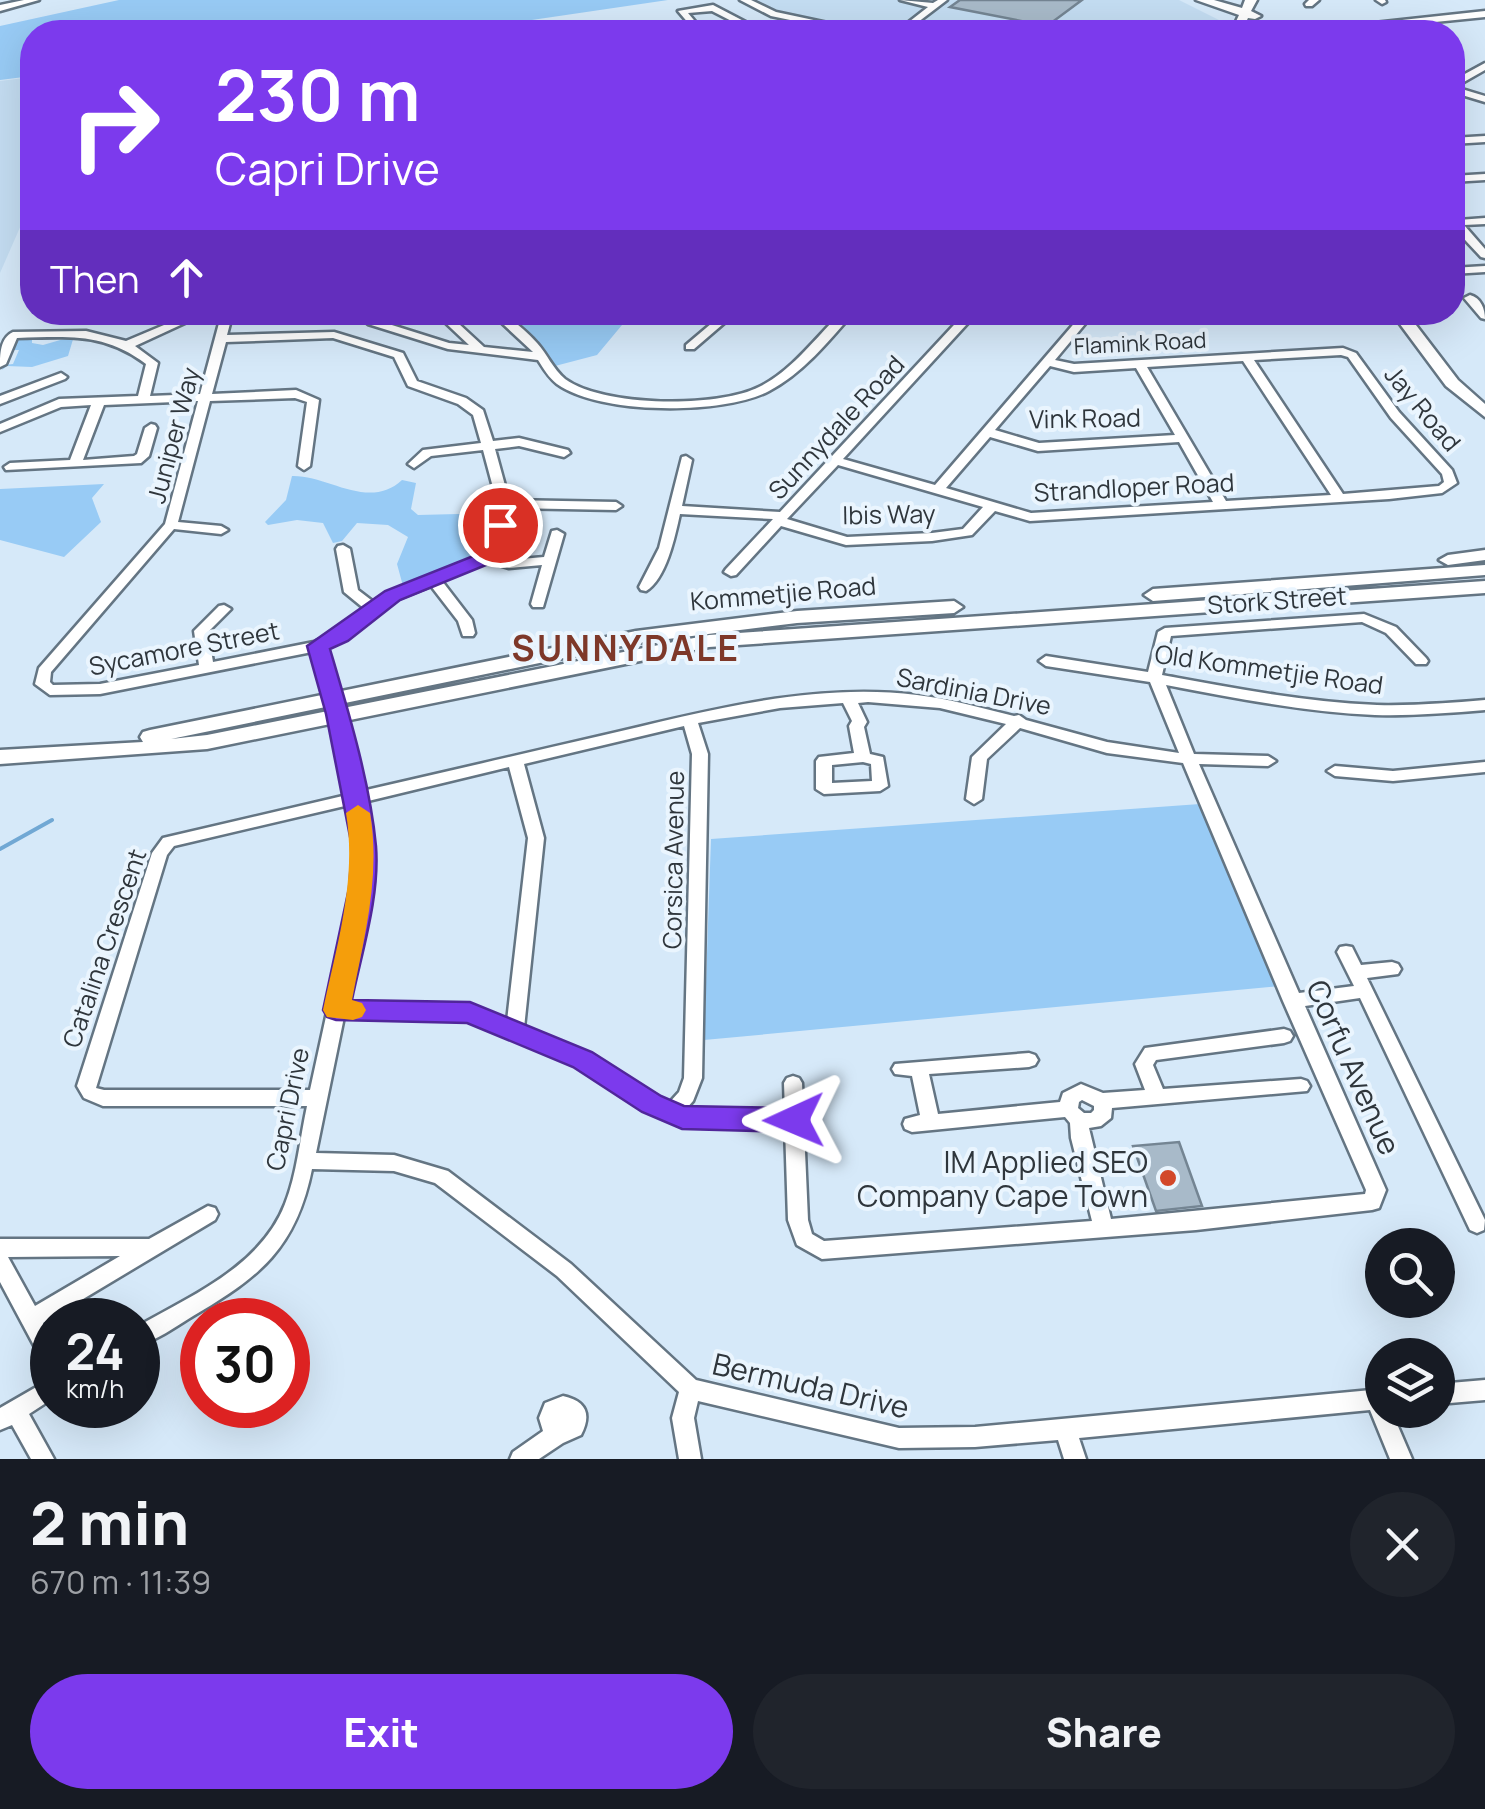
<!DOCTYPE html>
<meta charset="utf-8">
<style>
body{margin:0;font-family:Manrope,sans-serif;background:#20242c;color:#f1f3f6;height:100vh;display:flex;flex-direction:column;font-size:38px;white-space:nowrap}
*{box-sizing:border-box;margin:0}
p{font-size:32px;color:#9ea1a6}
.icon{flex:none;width:55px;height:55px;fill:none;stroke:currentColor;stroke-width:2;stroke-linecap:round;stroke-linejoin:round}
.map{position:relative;height:1459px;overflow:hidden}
.sheet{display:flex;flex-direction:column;background:#171b24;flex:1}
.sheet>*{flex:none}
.hud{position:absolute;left:20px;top:20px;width:1445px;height:305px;border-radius:40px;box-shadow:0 10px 40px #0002;background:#7c3aed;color:#fff;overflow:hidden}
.buttons{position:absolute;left:1365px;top:1228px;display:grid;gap:20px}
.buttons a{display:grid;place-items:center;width:90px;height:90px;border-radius:50%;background:#171b24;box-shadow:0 10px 40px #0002;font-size:50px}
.speed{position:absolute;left:30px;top:1298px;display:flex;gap:20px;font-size:50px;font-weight:700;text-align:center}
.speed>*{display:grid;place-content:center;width:130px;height:130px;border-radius:50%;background:#171b24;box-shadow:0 10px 40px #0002;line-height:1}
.speed small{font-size:25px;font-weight:400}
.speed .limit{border:15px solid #d22;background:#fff;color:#111}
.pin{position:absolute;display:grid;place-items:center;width:85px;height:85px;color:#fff;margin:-42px;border:5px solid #fff;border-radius:50%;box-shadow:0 2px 10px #0007}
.me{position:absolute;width:110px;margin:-55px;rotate:269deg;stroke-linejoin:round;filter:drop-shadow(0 0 8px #0008)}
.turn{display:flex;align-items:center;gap:35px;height:210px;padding:0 30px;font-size:45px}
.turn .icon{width:130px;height:130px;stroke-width:2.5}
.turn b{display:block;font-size:70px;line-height:85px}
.then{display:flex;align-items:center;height:95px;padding:0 30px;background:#0003;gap:20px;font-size:38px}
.round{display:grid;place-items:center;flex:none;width:105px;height:105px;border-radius:52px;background:#20242c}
.headline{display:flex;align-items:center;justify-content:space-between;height:170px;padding:0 30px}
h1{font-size:60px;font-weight:800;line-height:75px}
.primary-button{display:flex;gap:20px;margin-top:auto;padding:20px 30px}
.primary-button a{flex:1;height:115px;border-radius:60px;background:#7c3aed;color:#fff;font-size:40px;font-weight:800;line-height:115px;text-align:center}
.primary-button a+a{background:#20242c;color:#f1f3f6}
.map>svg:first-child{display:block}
</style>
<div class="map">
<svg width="1485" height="1459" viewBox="0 0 1485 1459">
<rect width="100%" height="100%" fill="#d6e9f9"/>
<path fill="#c4ddf2" d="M744,0H1179L1219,20L1223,32H866L774,14Z
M32,77V200L0,273V81Z"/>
<path fill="#98cbf5" d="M119,0H668L449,32H32V76L0,80V26Z
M500,313H632L597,355L555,366Z
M74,336L68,356L32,367L7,366L2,370L4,365L13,364L19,350H10L19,338L32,337V343L43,345Z
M292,476C328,475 369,511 402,480L416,483L411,509L418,515L498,513L486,550L471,561L403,586L397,564L408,537L388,525L357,523L342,541L333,543L323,523L297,520L268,525L265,522L286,500Z
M104,484L92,498L101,522L64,557L0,540V489Z
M1200,804L1280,986L704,1040L711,839Z"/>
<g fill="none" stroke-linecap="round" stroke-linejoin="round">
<path stroke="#71a8d4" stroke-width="4" d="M0,849L52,820"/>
</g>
<path fill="#a8bac9" stroke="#748593" stroke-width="2.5" d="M960,0H1082L1047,26L950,7Z
M1179,1142L1202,1206L1156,1211L1133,1146Z"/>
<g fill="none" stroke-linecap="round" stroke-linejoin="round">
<defs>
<path id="minor" d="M24,0H39L0,11V5Z
M740,0H751L776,12L870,32H855L805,23L766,32H753L712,11L688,13L704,32H696L678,11L713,5L759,29L795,21L771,16Z
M900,0L933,3L938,0H947L905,32H896L928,7Z
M1309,0H1319L1312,6H1306L1305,4Z
M1376,0H1385L1386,2L1382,4Z
M1485,11V17L1435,22L1440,28L1434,32H1425L1431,27L1426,23L1338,32H1315L1319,29Z
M516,28L519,29L521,32H513V29Z
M1485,63V70L1455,87L1485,96V102L1452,92V81Z
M1485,136V142L1452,144V138Z
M1485,174V180L1452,182V176Z
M1452,216L1458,220L1485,218V224L1464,225L1485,249V258L1481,257L1452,226Z
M1485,266V272L1452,274V268Z
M1470,295C1481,298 1485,309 1485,319L1481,318L1464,298Z
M222,312H233L227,335L334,332L403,353L417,381L466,398L483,410L493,441L519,438L568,450L570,453L564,457L519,446L495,449L509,500L616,502L622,506L616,510L510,508L503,538L491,554L510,560L544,557L552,531L557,530L564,534L543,607H533L531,604L542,565L509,568L486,561L442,581L472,620L475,633L473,636H463L458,621L431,586L398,599L351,635L326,648L362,791C442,773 521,754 600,736C704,712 810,682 917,695C950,699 982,708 1014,716L1019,715L1026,720L1107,742L1179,753L1150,682L1046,666L1039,661L1046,656L1148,672L1158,632L1165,628L1364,614L1396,627L1426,658L1428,661L1426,664H1416L1386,633L1362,622L1171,636L1162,675C1233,688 1305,702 1377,705C1413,706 1449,703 1485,700V710C1448,713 1412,716 1375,715C1305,712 1235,698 1166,685L1194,754L1268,756L1276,761L1268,766L1199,764L1299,993L1354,986L1337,952L1340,947L1346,946L1352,947L1361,965L1392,962L1398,964L1401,969L1398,974L1367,978L1485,1220L1484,1230L1477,1233L1470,1230L1360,998L1305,1006L1386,1190L1379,1208L1372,1210L1196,1230L822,1259L797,1245L788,1220L785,1127L682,1125L645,1109L576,1064L469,1020L344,1017L316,1153L394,1155L448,1171L571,1264L696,1380L899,1428L975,1427L1382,1389V1410H1391L1412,1459H1390L1370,1410L1079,1438L1086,1459H1064L1058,1440L975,1447L899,1448L698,1401L694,1418L701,1459H679L672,1418L679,1392L557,1276L435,1183L394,1171L312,1169C296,1248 260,1277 193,1316C175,1327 157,1340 138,1346V1326C191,1296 261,1266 285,1204C297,1174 300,1138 307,1106H103L84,1098L77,1086L152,853L163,838L347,795L312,652L100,694L50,695L35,684L39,668L165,524L198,401L104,405L83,460L134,456L137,454L145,428L151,424L155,425L157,428L149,456L141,463L6,470L4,467L10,463L70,460L91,405L61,407L0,432V424L59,399L138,396L146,364C103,332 68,337 17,338L6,364L0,367C0,355 0,338 13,332L86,331L126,341L183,317L189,320L187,322L135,346L158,363L150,396L200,394ZM333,338L394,357L408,386L458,404L473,415L481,443L423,450L408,464L414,468L431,456L483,450L498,506L489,538L475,558L388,593L375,603L358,590L350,549L343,545L338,546L336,549L344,592L366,610L341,629L314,642L213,662L208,632L231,609L224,605L219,606L194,631L199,665L100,684L53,685L50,682L51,672L174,529L221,534L228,530L221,526L178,522L210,401L295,398L307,402L298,466L304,470L310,466L319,400L296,390L212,394L226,342ZM868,702L940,708L1006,724L972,757L966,799L974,804L982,799L987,759L1020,728L1107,753L1183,763L1283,1001L1366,1190L1365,1194L1111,1219L1089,1128L1101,1126L1111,1118L1112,1108L1307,1091L1310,1086L1307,1081L1301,1079L1163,1089L1153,1065L1156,1060L1284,1043L1290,1041L1293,1036L1290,1031L1284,1029L1145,1048L1135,1064L1145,1090L1103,1093L1081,1084L1063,1093L1060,1102L938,1114L929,1074L1029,1067L1035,1065L1038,1060L1035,1055L1029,1053L895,1064L892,1069L895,1074L912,1076L920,1115L905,1119L903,1124L905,1129L912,1132L1065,1117L1070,1123L1071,1138L1092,1221L824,1241L812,1234L808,1220L802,1083L799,1078L793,1076L787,1078L784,1083L785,1112L686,1109L693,1101L702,1078L708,754L698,723L780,708L843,703L852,721L849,726L854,753L819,757L816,761V789L824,794L880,791L888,786L883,757L870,754L864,727L867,722L858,703ZM684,726L692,754L684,1078L679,1092L669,1103L588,1054L524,1028L544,838L524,764ZM863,762L871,764L872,781L832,783V765ZM509,767L528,838L507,1021L470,1006L346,1003L370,888V857L364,802ZM349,805L354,857V888L310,1090H104L96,1088L167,855L174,846ZM1082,1100L1094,1106V1110L1091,1113H1084L1078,1108L1079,1102Z
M365,312H376L374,318L376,320L449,343L469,345L434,312H446L484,347L533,352L490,312H502C514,322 527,331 537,343C547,354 553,369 565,379C603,407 718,408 759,387C788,373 811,344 833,321L810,312H828L839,316L842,312H854C830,340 802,374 769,391C723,415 600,415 557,384C549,378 543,368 538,360L448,349L368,324L362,318Z
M725,312H737L694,349H686V345Z
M966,312H978L843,459L935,485L1084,312H1095L1055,360L1074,364L1343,348L1356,353L1399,412L1452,470L1457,483L1442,493L1389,499L1030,521L995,511L972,535L932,541L846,545L781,526L736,575L731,576L724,572L726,569L773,519L680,514C675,537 666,579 646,591L641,590L639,587L659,548L682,457L686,456L692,460L682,506L780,512ZM1341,355L1348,357L1391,418L1442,474L1444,482L1439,486L1343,494L1254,360ZM1243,361L1331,495L1226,501L1147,367ZM1050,366L1074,372L1136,368L1175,435L1039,443L995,430ZM990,437L1038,451L1179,442L1213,502L1031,513L946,488ZM838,465L983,507L963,529L932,533L847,537L787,519Z
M61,373L67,377L65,379L0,404V396Z
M1485,762V772L1393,781L1335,776L1327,771L1335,766L1393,771Z
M208,1206L215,1208L218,1214L215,1220L43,1323L52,1340V1368L45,1366L0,1282V1239H149ZM120,1256L35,1306L8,1257Z
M52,1378V1399L29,1414L54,1459H31L12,1425L0,1430V1408Z
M1485,1380V1400L1438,1404V1384Z
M563,1396C586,1401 592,1414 581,1435L563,1443L539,1459H510L513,1452L543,1431L539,1418L545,1403Z"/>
<path id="major" d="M1196,0H1214L1242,8L1245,0H1257L1251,11L1261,16L1255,19L1248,18L1241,32H1231L1239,15Z
M1391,312H1406L1458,380L1485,404V417L1446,386Z
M1485,550V560L1448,565L1439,560L1448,555Z
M1485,565V575L1153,601L1144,595L1153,589Z
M1485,581V593L709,647L207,749L0,764V750L143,742L140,737L143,732L150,730L636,631L797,611L954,601L963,607L954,613L797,623L636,643L171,739L207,735L709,635Z"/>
</defs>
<use href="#minor" stroke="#647583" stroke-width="5"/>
<use href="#major" stroke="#647583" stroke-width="5"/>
<use href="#minor" fill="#fff" fill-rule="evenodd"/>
<use href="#major" fill="#fff" fill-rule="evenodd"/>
</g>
<path fill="#7c3aed" stroke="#51269a" stroke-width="2.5" d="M500,519L510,525L491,563L400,600L348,641L330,649C348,710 370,782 376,846C380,896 362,951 352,1000L470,1002L592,1052L661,1096L684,1106L794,1108L804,1112L808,1120L804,1128L794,1132L682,1129L642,1112L573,1067L467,1023L336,1020L327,1017L323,1010L349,888L352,847L326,714L307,646L385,591L476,555L493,521Z"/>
<path fill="#f59e0b" d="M358,805L370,813C381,877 364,937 352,1000L362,1003L366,1010L362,1017L353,1020L327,1017L323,1010C337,944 357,880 346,813Z"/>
<circle fill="#d2482a" stroke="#eaf5fe" stroke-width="4" cx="1168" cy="1178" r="10"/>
<g text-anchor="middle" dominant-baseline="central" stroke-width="8" stroke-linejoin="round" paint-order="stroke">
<g font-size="22" fill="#2f363c" stroke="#eaf5fe">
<text transform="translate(1140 343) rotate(-3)">Flamink Road</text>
</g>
<g font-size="25" fill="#2f363c" stroke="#eaf5fe">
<text transform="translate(1423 408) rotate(50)">Jay Road</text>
<text transform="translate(1085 418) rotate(-1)">Vink Road</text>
<text transform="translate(836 427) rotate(-47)">Sunnydale Road</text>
<text transform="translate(173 435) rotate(-75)">Juniper Way</text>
<text transform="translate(1134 487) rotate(-3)">Strandloper Road</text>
<text transform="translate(889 514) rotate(-1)">Ibis Way</text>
<text transform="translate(783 593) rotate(-5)">Kommetjie Road</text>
<text transform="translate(1277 600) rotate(-4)">Stork Street</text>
<text transform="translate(184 648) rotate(-11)">Sycamore Street</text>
<text transform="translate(1269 669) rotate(8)">Old Kommetjie Road</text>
<text transform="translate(974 691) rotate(11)">Sardinia Drive</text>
<text transform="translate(673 860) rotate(-89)">Corsica Avenue</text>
<text transform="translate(104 948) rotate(-71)">Catalina Crescent</text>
<text transform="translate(287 1109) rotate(-78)">Capri Drive</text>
</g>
<g font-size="30" fill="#2f363c" stroke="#eaf5fe">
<text transform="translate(1354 1067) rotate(66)">Corfu Avenue</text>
<text transform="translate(811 1385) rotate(13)">Bermuda Drive</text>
</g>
<g font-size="30" fill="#2f363c" stroke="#eaf5fe" text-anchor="end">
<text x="1148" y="1161">IM Applied SEO<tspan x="1148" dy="34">Company Cape Town</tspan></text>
</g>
<g font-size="35" font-weight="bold" letter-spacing="2.5" fill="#7e3829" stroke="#eaf5fe">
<text x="626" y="648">SUNNYDALE</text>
</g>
</g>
</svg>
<div class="buttons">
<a><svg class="icon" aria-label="search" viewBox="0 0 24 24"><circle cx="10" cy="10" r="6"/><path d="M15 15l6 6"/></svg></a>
<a><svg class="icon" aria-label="layers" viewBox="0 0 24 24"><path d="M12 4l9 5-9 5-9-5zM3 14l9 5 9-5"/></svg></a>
</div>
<div class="speed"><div>24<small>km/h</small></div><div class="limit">30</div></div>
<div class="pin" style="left:500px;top:525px;background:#d93025"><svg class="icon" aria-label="arrive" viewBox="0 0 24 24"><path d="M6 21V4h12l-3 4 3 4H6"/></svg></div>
<svg class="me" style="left:794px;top:1120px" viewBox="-20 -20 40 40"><path d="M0-17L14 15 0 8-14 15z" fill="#7c3aed" stroke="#fff" stroke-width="4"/></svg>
<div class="hud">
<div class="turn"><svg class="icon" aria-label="right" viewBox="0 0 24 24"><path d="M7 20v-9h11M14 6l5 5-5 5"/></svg><div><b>230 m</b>Capri Drive</div></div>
<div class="then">Then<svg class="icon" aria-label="ahead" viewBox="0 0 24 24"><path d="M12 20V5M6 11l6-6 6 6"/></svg></div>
</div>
</div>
<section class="sheet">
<div class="headline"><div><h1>2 min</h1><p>670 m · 11:39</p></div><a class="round"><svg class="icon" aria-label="close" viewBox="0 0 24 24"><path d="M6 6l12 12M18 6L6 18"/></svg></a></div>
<div class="primary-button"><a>Exit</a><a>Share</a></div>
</section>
